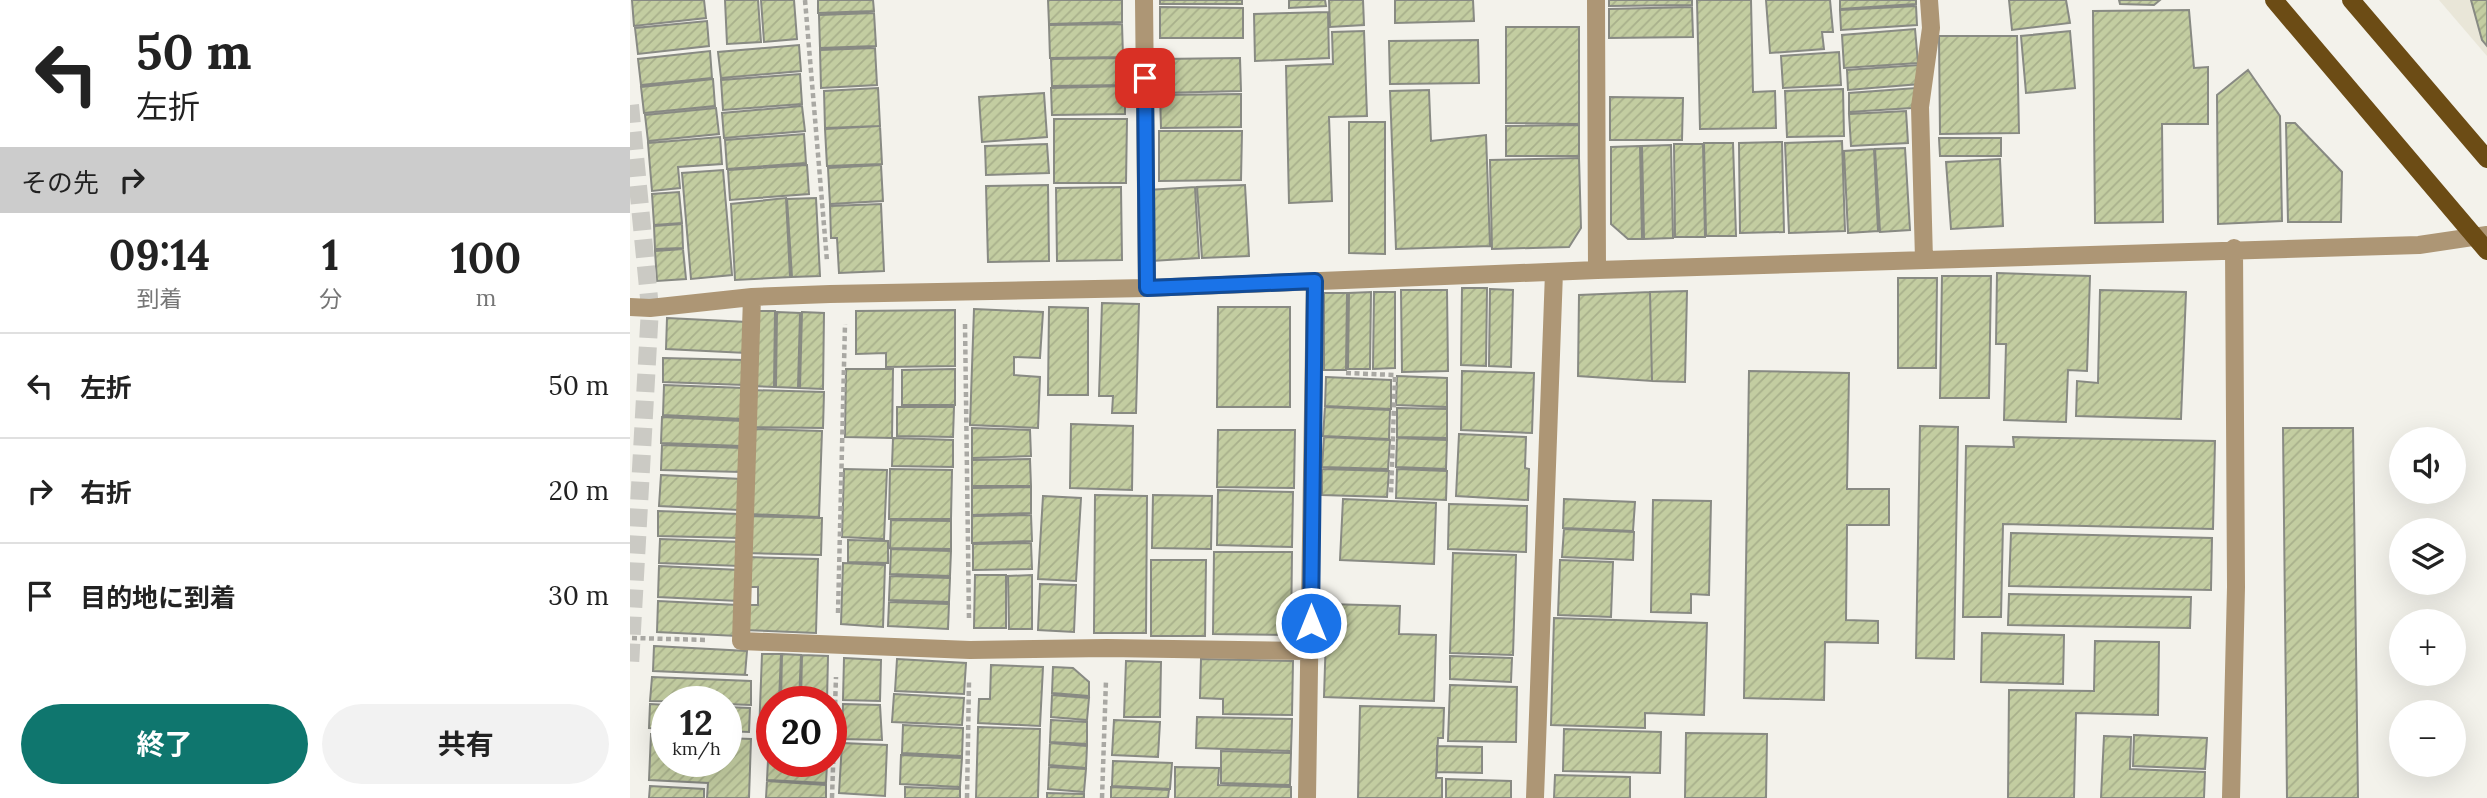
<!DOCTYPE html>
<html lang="ja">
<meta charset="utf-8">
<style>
body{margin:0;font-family:Lora,"Noto Sans JP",serif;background:#f2f2f2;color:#222;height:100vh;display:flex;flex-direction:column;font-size:26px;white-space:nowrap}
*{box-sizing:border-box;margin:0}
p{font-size:23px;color:#767676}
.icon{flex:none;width:38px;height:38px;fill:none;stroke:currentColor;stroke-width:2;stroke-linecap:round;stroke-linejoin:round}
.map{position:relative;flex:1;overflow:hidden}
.panel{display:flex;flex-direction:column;background:#fff;width:630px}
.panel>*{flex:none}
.banner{background:#fff;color:#222;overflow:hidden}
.buttons{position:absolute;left:1759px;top:427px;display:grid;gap:14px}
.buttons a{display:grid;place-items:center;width:77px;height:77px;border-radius:50%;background:#fff;box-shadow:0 7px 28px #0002;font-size:35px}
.speed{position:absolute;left:21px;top:686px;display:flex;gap:14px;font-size:35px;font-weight:700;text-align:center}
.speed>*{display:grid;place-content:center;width:91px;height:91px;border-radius:50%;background:#fff;box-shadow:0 7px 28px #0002;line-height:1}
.speed small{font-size:18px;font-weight:400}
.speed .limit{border:10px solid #d22;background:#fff;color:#111}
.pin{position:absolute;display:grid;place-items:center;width:60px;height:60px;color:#fff;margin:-30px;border-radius:14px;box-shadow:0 4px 10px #0006}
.me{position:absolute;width:77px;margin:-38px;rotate:0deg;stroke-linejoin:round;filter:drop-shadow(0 0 5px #0008)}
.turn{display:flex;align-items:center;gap:24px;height:147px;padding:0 21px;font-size:32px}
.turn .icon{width:91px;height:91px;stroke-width:2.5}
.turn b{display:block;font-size:49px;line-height:60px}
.then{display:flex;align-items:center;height:66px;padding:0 21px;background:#0003;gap:14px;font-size:26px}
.eta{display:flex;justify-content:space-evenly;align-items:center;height:119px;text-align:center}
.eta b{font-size:42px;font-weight:700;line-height:49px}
.action{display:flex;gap:14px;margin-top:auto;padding:14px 21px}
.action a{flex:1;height:80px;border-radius:42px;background:#0f766e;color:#fff;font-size:28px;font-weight:700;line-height:80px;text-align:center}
.action a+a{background:#f2f2f2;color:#222}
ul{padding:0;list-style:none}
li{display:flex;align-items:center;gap:21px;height:105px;padding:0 21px;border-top:2px solid #e0e0e0}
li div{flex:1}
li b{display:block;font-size:26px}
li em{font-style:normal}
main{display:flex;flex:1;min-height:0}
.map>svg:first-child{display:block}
</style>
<main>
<section class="panel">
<div class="banner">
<div class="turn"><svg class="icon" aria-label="left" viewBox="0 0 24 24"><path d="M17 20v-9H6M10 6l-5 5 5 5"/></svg><div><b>50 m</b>左折</div></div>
<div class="then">その先<svg class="icon" aria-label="right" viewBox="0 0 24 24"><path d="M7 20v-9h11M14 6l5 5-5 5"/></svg></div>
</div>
<div class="eta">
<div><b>09:14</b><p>到着</p></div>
<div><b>1</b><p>分</p></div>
<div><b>100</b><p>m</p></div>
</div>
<ul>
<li><svg class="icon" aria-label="left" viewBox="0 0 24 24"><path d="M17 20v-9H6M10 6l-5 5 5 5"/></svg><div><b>左折</b></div><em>50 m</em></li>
<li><svg class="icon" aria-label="right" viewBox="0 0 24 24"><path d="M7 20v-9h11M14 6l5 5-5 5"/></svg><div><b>右折</b></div><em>20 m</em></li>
<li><svg class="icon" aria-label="arrive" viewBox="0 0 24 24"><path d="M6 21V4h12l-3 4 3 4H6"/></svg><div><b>目的地に到着</b></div><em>30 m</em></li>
</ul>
<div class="action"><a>終了</a><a>共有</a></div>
</section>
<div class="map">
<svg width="1857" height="798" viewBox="0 0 1857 798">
<defs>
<pattern id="building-hatch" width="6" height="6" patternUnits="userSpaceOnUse" patternTransform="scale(1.75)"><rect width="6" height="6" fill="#c3cda1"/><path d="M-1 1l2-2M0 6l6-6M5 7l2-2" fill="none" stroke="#a8b08b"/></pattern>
</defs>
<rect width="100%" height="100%" fill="#f3f2eb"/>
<path fill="#e9e6d8" d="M1809,0H1857V56Z"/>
<path fill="url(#building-hatch)" stroke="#888a83" stroke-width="2" d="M2,0H74L76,18L4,26Z
M95,0H128L131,42L97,44Z
M131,0H164L167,39L134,42Z
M188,0H243L244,11L188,13Z
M418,0H492V22L419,24Z
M530,0H612V4H530Z
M659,0H695L696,6L659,8Z
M699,0H733L734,25L700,27Z
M765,0H843L844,21L765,23Z
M979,0H1062V5L979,6Z
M1067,0H1121L1123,92L1145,91L1146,128L1070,129Z
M1136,0H1200L1203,32H1192L1194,49L1140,53Z
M1210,0H1286V4L1210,9Z
M1379,0H1436L1440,23L1382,30Z
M1489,0H1530L1524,5L1490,4Z
M1841,0H1857V46L1852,40Z
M1286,6L1287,25L1211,30L1210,10Z
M530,7L613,8V38H530Z
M1062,7L1063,37L979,38V9Z
M1559,10L1564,68L1578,67V124H1532L1533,222L1465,223L1463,11Z
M698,12L699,58L625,61L624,14Z
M244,13L246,46L190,48L189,15Z
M77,21L79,46L8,54L5,28Z
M492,24L493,57L420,58L419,25Z
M876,27H949V124L876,123Z
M1285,29L1288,63L1214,68L1212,35Z
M734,31L737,116L699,117L702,201L659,203L656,66L703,64L702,32Z
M1440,31L1445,88L1396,93L1391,36Z
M1309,36H1387L1389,133L1310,134Z
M848,40L849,83L760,84L759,41Z
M169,45L171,71L91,78L88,52Z
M245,48L247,85L191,88L190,50Z
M80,51L82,78L11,85L8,59Z
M1209,52L1211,85L1153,88L1151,56Z
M494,58L495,85L422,86L421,59Z
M610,58L611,91L530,93V59Z
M1289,65L1290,84L1218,90L1217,70Z
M1618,70L1650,116L1652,221L1588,224L1587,95Z
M170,74L172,104L93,110L91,80Z
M83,79L85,106L14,113L11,87Z
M495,86V114L422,115L421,88Z
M248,88L250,126L195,128L194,91Z
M1286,88L1282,108L1219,112V93Z
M1213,89L1214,136L1157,137L1155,91Z
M799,90L801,141L856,135L860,246L766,249L760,91Z
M414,93L417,137L352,142L349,97Z
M611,94V127L531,128L530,95Z
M980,97L1053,98L1052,140H980Z
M172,106L175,131L94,138L92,113Z
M86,108L89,134L18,141L15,115Z
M1276,111L1278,143L1221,146L1219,114Z
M424,119H497L496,183H424Z
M719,122H755V254L719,253Z
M1656,123H1665L1712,172L1711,222H1658Z
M949,125V156H876V126Z
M250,126L252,164L197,166L195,129Z
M529,131H612L611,180L529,181Z
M174,134L176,163L97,169L95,140Z
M90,137L92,164L48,167L50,188L22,191L18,143Z
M1309,138H1371V156H1310Z
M1212,141L1215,231L1159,233L1155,143Z
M1152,142L1154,232L1110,233L1109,143Z
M1074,143H1103L1106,236H1076Z
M417,144L419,173L356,175L355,146Z
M1044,144H1073L1075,237H1045Z
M1041,145L1043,238L1014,239L1012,146Z
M1010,146L1012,239H998L981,224V147Z
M1275,148L1280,230L1250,232L1245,149Z
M1244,149L1248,231L1218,233L1214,151Z
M949,158L951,228L939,247L862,249L860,160Z
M1370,159L1373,226L1321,229L1316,162Z
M177,165L179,194L100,200L98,170Z
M251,165L253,201L200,204L198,168Z
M93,170L102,275L61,279L52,173Z
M418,185L419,261L358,262L356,186Z
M615,185L619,256L572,258L567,187Z
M491,187L492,260L427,261L426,188Z
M565,187L569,258L522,261L518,190Z
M49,192L52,223L24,225L22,194Z
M156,198L160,277L105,280L101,204Z
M186,198L190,276L162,277L157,199Z
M251,204L254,271L209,273L207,238H201L200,206Z
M52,224L53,248L25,249L24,226Z
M53,249L56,279L27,281L25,251Z
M1367,273L1460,276L1457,371L1438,370L1436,422L1374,420L1376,344H1366Z
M1312,276H1361L1359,398H1310Z
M1268,278H1307L1306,368H1268Z
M832,288H857L856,366L831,365Z
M860,289L883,290L881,367L859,366Z
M771,290H817L818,371L772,372Z
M1470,290L1556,292L1551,419L1446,416L1447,381L1468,383Z
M1057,291L1055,382L1022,381L1020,292Z
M741,292L740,369H718L719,293Z
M744,292H765V368L743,369Z
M1020,292L1022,381L948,376L949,295Z
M694,293H717L716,370H694Z
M472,303L509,304L506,413H482L483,396H469Z
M419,307L458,308V395H418Z
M588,307H660V407H587Z
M344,309L413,312L410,358L384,357V375L410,377L408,428L340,425Z
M325,310V366L256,367V353L226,354V311Z
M123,311H145L144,387L121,386Z
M147,312L170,313L168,388L146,387Z
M172,312L194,313L193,389L170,388Z
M37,318L117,322L116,353L36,349Z
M33,358L114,360V385L33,382Z
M216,369H263L262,438L215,437Z
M325,369V405H272V370Z
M832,371L904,373L902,433L831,430Z
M1119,371L1219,373L1217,489H1259V525H1217L1216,620L1248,621V643L1195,642L1194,700L1114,698Z
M767,376L817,378V407L766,405Z
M696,377L761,380V409L695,406Z
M34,385L114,388L113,419L33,415Z
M120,390L194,392L193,428L119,427Z
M267,407H324L323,437L267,436Z
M695,407L760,410L759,439L693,436Z
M767,408L817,409V438L767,437Z
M32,417L113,421L111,446L31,443Z
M441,424L503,426L502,490L440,488Z
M1290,426L1328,427L1324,659L1286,658Z
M342,428L400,430L401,456L342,458Z
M1653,428H1723L1728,798H1657Z
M121,429L192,431L189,517L118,514Z
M588,430H665L664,488L587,487Z
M829,434L896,437L895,468L899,469L898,500L826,496Z
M694,437L760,440L758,469L692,467Z
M1383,437L1585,441L1583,529L1373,524L1371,617H1333L1336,446L1384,447Z
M263,438L323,440V467L262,466Z
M767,438L817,440L816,469L766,467Z
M32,445L113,448L112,472L31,470Z
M400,459L401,486H342V460Z
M214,469L257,470L254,539L212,537Z
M260,469L322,470L321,519H259Z
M692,469L759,471L757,497L692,495Z
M767,469L817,471L816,500L766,498Z
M31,475L111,479L109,510L29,506Z
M401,487V513L342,515V488Z
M588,490L663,492L662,547L587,545Z
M465,495L517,496L516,633H464Z
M523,495L582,496L581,549L522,548Z
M413,496L451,498L446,581L408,579Z
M713,499L806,503L804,564L710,560Z
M934,499L1005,502L1003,531L933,528Z
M1023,500L1081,501L1079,595L1061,594V613L1021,612Z
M819,504L897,506L896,552L818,549Z
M28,511L109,514V538L28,536Z
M401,515L402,541L342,543V516Z
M118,516L192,518L191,555L116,553Z
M261,520L321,521V549L260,548Z
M934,529L1004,532L1003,560L932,557Z
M1381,533L1582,538L1581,590L1379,586Z
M30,539L112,542L110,566L29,563Z
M218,540L258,541V563L218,562Z
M401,543L402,569L343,570V544Z
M261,549L321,551L320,576L260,574Z
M584,552H662L661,635L583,634Z
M823,553L886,555L883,655L820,653Z
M117,557L188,559L186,633L114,630V605H128V587H116Z
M521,560H576L575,636H521Z
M930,560L983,562L981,617L928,615Z
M213,563L255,565L253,627L211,624Z
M29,566L109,570L108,601L28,597Z
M345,575H376V628H344Z
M402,575V629H379L378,576Z
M260,576L320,578L319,602L259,600Z
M410,584L446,585L444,632L408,630Z
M1379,594L1561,597L1560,628L1378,625Z
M28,601L108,605L107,636L27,632Z
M259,602L319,604L318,629L258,626Z
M697,604L770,606L769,634L806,635L804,701L694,697Z
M924,618L1077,623L1074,715L1015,713V728L921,725Z
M1352,633L1434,635L1433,684L1351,682Z
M1465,641L1529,642L1528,715L1446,713L1444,798H1378L1379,690L1464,691Z
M24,646L117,651L115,675H118L23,671Z
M132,654H151L149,702H142V735L129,734Z
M152,654L171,655L169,702H151Z
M172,655L198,656L197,702H171Z
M820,656L882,658L881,682L820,679Z
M214,658L251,660L250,701L213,700Z
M267,659L336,663L334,694L265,691Z
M571,659L663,661L662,715L593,714V699L570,698Z
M496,661L531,662L530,717H494Z
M361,665L413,667L410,726L348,723L349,699H360Z
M423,667L443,668L459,682V696L422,693Z
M22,677L121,681V705L96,704V702L20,701Z
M820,685L887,687L886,742L818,741Z
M264,694L334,698L332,725L262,722Z
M422,695L459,698L457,720L421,717Z
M20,704L37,705V729L19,728Z
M213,704L250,705L252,740L212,739Z
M730,706L814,708L813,738H808L806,778H812V798H728Z
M96,707L120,708L119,732L96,731Z
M567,717L662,719L661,751L566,748Z
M421,720L457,722V744L420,742Z
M484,720L530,722L528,757L482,755Z
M273,725L333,728L332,756L272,753Z
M348,727L410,729L408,798H346Z
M934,729L1031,732L1030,773L933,771Z
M1056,733L1137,734L1136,798H1055Z
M21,734H37V761H96V738L121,739L119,798H77L78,783L19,780Z
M1504,735L1577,738L1575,769L1503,766Z
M1474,736L1501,737L1500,769L1575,772L1574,798H1471Z
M212,743L257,745L255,796L209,793Z
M420,743L457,746L456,768L419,765Z
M807,746L852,747V773L807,772Z
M591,751L661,753L660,785L591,783Z
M271,755L332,758L330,787L270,784Z
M138,760L197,764L196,783L137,780Z
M483,761L542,763L540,789L482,786Z
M419,767L456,769L454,792L418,789Z
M545,767L589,768L588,785L661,787V798H545Z
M925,775L1000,777V798H924Z
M816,779L881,781V798H816Z
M137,781L196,785V798H136Z
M20,786L74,789V798H19Z
M275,787L330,789V798H275Z
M481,787L539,790L538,798H481Z
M417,793L454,794V798H417Z"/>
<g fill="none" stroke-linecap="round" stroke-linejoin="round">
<path stroke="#cbcac4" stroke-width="18" stroke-dasharray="18 9" stroke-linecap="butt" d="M0,105L20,308L0,666"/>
<path stroke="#a9a8a3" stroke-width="4.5" stroke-dasharray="5 3.5" stroke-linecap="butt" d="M175,0L197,261
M335,324L339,620
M716,373L765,375L761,494
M208,613L215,324
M2,638L78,640
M202,798L206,677
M337,798L339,681
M472,798L476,680"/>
<path stroke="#ad9675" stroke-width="18" d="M514,0L517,288
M966,0L967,270
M1294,260L1290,107L1301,28L1299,0
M122,297L111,641L340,650L477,648L680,651
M0,307L20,308L122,297L200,294L517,288L967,270L1789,245L1857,235
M677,798L685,281
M905,798L924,272
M1601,798L1606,587L1604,248"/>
<path stroke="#6c4c15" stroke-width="18" d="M1644,0L1857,251
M1721,0L1857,159"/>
</g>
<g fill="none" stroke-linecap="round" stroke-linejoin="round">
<defs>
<path id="route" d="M515,78L517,288L685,281L681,623"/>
</defs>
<use href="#route" stroke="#114b97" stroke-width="18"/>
<use href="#route" stroke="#1a73e8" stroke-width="12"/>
</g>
</svg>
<div class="buttons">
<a><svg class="icon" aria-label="sound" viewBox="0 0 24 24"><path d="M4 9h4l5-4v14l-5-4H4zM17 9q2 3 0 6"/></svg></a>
<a><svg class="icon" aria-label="layers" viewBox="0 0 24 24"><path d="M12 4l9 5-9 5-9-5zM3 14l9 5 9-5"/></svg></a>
<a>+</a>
<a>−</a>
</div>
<div class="speed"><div>12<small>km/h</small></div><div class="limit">20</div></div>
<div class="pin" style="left:515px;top:78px;background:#d93025"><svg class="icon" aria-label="arrive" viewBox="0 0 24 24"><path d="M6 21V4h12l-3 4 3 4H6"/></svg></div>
<svg class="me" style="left:681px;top:623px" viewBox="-20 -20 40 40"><circle r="17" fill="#1a73e8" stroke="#fff" stroke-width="3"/><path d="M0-11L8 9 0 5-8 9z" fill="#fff"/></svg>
</div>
</main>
